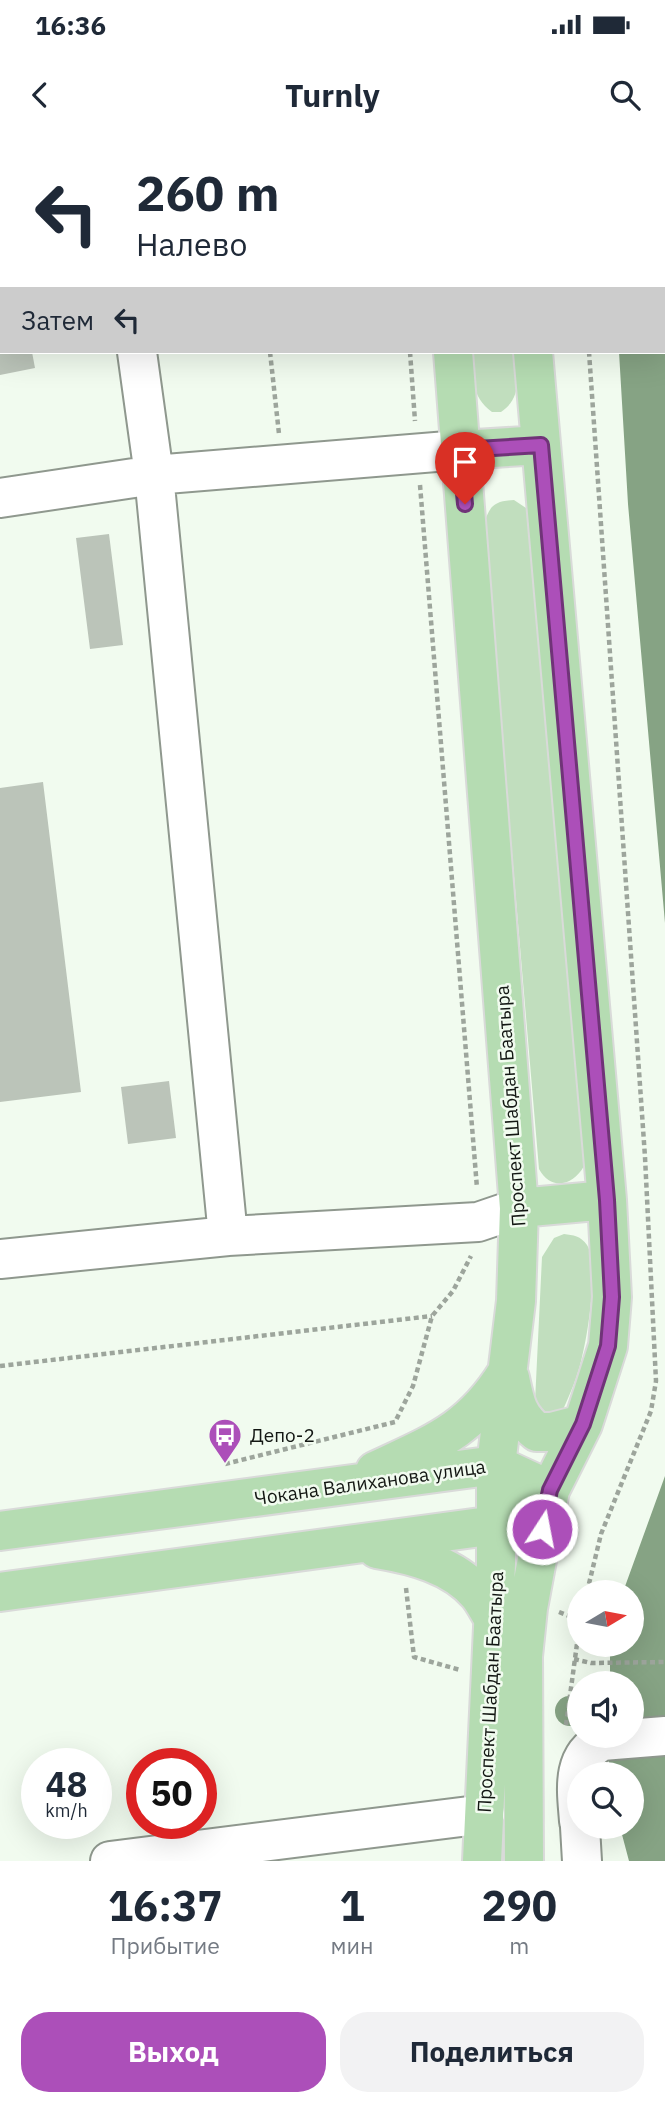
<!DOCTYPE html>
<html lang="ru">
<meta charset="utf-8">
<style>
body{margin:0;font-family:"IBM Plex Sans",sans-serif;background:#f2f2f3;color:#1f2937;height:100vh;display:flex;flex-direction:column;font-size:26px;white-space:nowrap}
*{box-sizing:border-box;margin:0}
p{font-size:23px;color:#747a83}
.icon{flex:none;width:38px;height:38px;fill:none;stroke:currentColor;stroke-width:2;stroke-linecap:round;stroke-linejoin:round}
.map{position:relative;height:1721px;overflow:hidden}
.panel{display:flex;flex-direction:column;background:#fff;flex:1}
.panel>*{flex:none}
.guide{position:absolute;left:0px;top:0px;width:665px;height:214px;box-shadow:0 7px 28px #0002;background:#fff;color:#1f2937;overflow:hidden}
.needle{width:46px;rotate:80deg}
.controls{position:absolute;left:567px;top:1440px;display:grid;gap:14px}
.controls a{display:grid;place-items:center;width:77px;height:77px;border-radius:50%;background:#fff;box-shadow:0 7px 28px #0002;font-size:35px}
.speed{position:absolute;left:21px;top:1608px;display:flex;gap:14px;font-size:35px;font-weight:700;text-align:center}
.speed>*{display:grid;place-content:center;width:91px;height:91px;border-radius:50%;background:#fff;box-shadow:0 7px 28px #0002;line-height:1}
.speed small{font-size:18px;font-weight:400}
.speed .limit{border:10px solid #d22;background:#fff;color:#111}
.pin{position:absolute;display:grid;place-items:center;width:60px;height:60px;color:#fff;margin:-72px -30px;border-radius:50% 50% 50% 0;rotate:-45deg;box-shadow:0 0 7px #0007}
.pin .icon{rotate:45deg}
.me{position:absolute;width:77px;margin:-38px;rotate:11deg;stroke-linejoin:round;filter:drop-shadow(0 0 5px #0008)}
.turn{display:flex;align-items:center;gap:24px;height:147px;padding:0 21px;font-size:32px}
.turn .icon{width:91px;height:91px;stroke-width:2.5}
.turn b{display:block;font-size:49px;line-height:60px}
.then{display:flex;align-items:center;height:66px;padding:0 21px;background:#0003;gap:14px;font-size:26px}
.eta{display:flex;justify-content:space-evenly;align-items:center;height:119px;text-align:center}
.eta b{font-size:42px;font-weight:700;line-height:49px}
.action{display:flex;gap:14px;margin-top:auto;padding:14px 21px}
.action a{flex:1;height:80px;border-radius:28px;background:#ac4fb9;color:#fff;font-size:28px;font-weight:700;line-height:80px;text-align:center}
.action a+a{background:#f2f2f3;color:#1f2937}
.status{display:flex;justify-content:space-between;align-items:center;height:49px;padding:0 35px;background:#fff;direction:ltr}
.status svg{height:19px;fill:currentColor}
header{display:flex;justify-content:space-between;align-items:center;height:91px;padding:0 21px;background:#fff;font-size:32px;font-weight:700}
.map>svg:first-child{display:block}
</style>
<div class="status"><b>16:36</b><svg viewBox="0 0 49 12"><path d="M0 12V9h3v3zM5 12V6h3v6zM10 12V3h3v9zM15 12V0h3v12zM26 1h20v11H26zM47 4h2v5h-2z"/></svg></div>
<header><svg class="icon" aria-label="back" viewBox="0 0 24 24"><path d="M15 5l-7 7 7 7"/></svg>Turnly<svg class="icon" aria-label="search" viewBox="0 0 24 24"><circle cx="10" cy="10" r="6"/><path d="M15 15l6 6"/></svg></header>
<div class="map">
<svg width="665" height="1721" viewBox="0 0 665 1721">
<rect width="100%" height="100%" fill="#f1fbef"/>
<path fill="#c1debe" d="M471,212H514C516,235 524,256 501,272H492C471,257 472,235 471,212Z
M514,360L526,368L529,384L584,1026C573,1046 551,1051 539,1029L484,385C489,366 494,361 514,360Z
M564,1094C573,1095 581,1096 587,1105C599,1124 588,1194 582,1217C578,1236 570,1254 562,1272L544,1280L535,1262L542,1117L554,1098Z"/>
<path fill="#86a384" d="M606,0H665V783L628,364L619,212H663V2Z
M665,1336V1721H629L620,1687H632V1634H609V1596H632V1544L610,1543V1505H632V1452H623Z"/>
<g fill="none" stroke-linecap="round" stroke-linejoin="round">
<path stroke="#86a384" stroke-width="30" d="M570,1571L579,1570"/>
</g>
<path fill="#bbc4b9" d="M0,212H32L35,228L0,235Z
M109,394L123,505L90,509L76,398Z
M43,642L81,952L0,962V648Z
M169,941L176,998L128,1004L121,947Z"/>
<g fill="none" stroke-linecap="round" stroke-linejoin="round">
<defs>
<path id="minor" d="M0,75H2
M137,212L154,335L228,1096
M0,358L154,335L460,310
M0,1119L228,1096L478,1082L519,1068
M579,1681C577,1652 570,1617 602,1601L665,1596
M580,1687L582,1721
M110,1721L485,1674"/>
<path id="major" d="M436,0V2
M516,0V2
M453,212L519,1068L516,1161L496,1325V1424L482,1721
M460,310L541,305
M519,1068L607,1060
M510,1238C515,1262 517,1276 537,1292H552L583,1284
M375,1331C434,1303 470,1291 506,1234
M0,1391L496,1325L550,1350
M377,1409C413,1415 453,1425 478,1454C484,1461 488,1470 493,1478
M0,1452L496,1385L518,1370
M524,1721L523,1516L528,1468L550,1350L583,1284L608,1206L612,1157L607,1060L533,212"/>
</defs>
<use href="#minor" stroke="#8f988e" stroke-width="42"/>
<use href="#major" stroke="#d9dad9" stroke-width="42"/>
<path stroke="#9da59c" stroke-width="4.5" stroke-dasharray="5 3.5" stroke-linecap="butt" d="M394,0V2
M574,0V2
M269,2L270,0
M270,212L279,294
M410,212L415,281
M420,345L477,1048
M0,1226L432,1176
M225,1324L395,1282L413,1246L432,1176L453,1151L471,1116
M406,1448L414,1517L460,1530
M587,1452L601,1394L651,1271L656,1241L645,1017L589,212
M559,1472L579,1480
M574,1519L591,1523L665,1522
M566,1585L579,1489"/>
<use href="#minor" stroke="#fff" stroke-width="38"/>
<use href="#major" stroke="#b5dcb2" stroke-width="38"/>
</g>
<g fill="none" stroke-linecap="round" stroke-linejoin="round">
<defs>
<path id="route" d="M465,364L460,310L541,305L607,1060L612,1157L608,1206L583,1284L550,1350L542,1389"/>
</defs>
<use href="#route" stroke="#703378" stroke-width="18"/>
<use href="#route" stroke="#ac4fb9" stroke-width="12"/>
</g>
<defs>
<symbol id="bus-pin" viewBox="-11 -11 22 30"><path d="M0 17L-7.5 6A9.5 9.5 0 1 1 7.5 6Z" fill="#ac4fb9" stroke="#f1fbef"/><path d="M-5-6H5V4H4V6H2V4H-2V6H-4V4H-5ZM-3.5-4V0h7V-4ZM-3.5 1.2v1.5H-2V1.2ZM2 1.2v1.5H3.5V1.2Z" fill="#fff"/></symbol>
</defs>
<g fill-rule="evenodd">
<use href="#bus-pin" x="206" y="1276" width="38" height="52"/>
</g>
<g text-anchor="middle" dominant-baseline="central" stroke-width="5" stroke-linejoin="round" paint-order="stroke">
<g font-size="19" fill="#131713" stroke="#f1fbef">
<text transform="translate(510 966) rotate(-94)">Проспект Шабдан Баатыра</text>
<text transform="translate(370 1342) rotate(-8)">Чокана Валиханова улица</text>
<text transform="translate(490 1552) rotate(-87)">Проспект Шабдан Баатыра</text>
</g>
<g font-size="19" fill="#131713" stroke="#f1fbef" text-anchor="start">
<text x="250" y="1295">Депо-2</text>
</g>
</g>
</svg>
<div class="controls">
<a><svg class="needle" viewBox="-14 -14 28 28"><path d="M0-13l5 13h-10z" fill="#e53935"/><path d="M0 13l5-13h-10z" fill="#747a83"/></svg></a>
<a><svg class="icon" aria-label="sound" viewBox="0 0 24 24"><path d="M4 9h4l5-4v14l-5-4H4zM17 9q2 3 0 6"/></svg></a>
<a><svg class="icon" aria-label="search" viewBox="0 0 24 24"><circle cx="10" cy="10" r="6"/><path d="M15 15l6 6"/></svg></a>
</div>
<div class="speed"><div>48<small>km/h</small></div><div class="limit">50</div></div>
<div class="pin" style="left:465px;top:364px;background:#d93025"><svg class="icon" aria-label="arrive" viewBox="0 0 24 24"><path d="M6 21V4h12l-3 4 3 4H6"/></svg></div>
<svg class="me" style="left:542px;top:1389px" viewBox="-20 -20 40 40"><circle r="17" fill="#ac4fb9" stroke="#fff" stroke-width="3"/><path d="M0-11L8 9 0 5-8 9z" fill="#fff"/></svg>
<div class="guide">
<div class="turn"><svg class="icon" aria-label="left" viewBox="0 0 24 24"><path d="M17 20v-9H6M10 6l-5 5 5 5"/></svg><div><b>260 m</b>Налево</div></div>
<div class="then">Затем<svg class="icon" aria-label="left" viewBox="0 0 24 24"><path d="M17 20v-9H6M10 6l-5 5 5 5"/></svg></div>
</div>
</div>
<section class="panel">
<div class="eta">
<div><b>16:37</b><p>Прибытие</p></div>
<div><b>1</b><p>мин</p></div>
<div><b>290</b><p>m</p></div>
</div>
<div class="action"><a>Выход</a><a>Поделиться</a></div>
</section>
